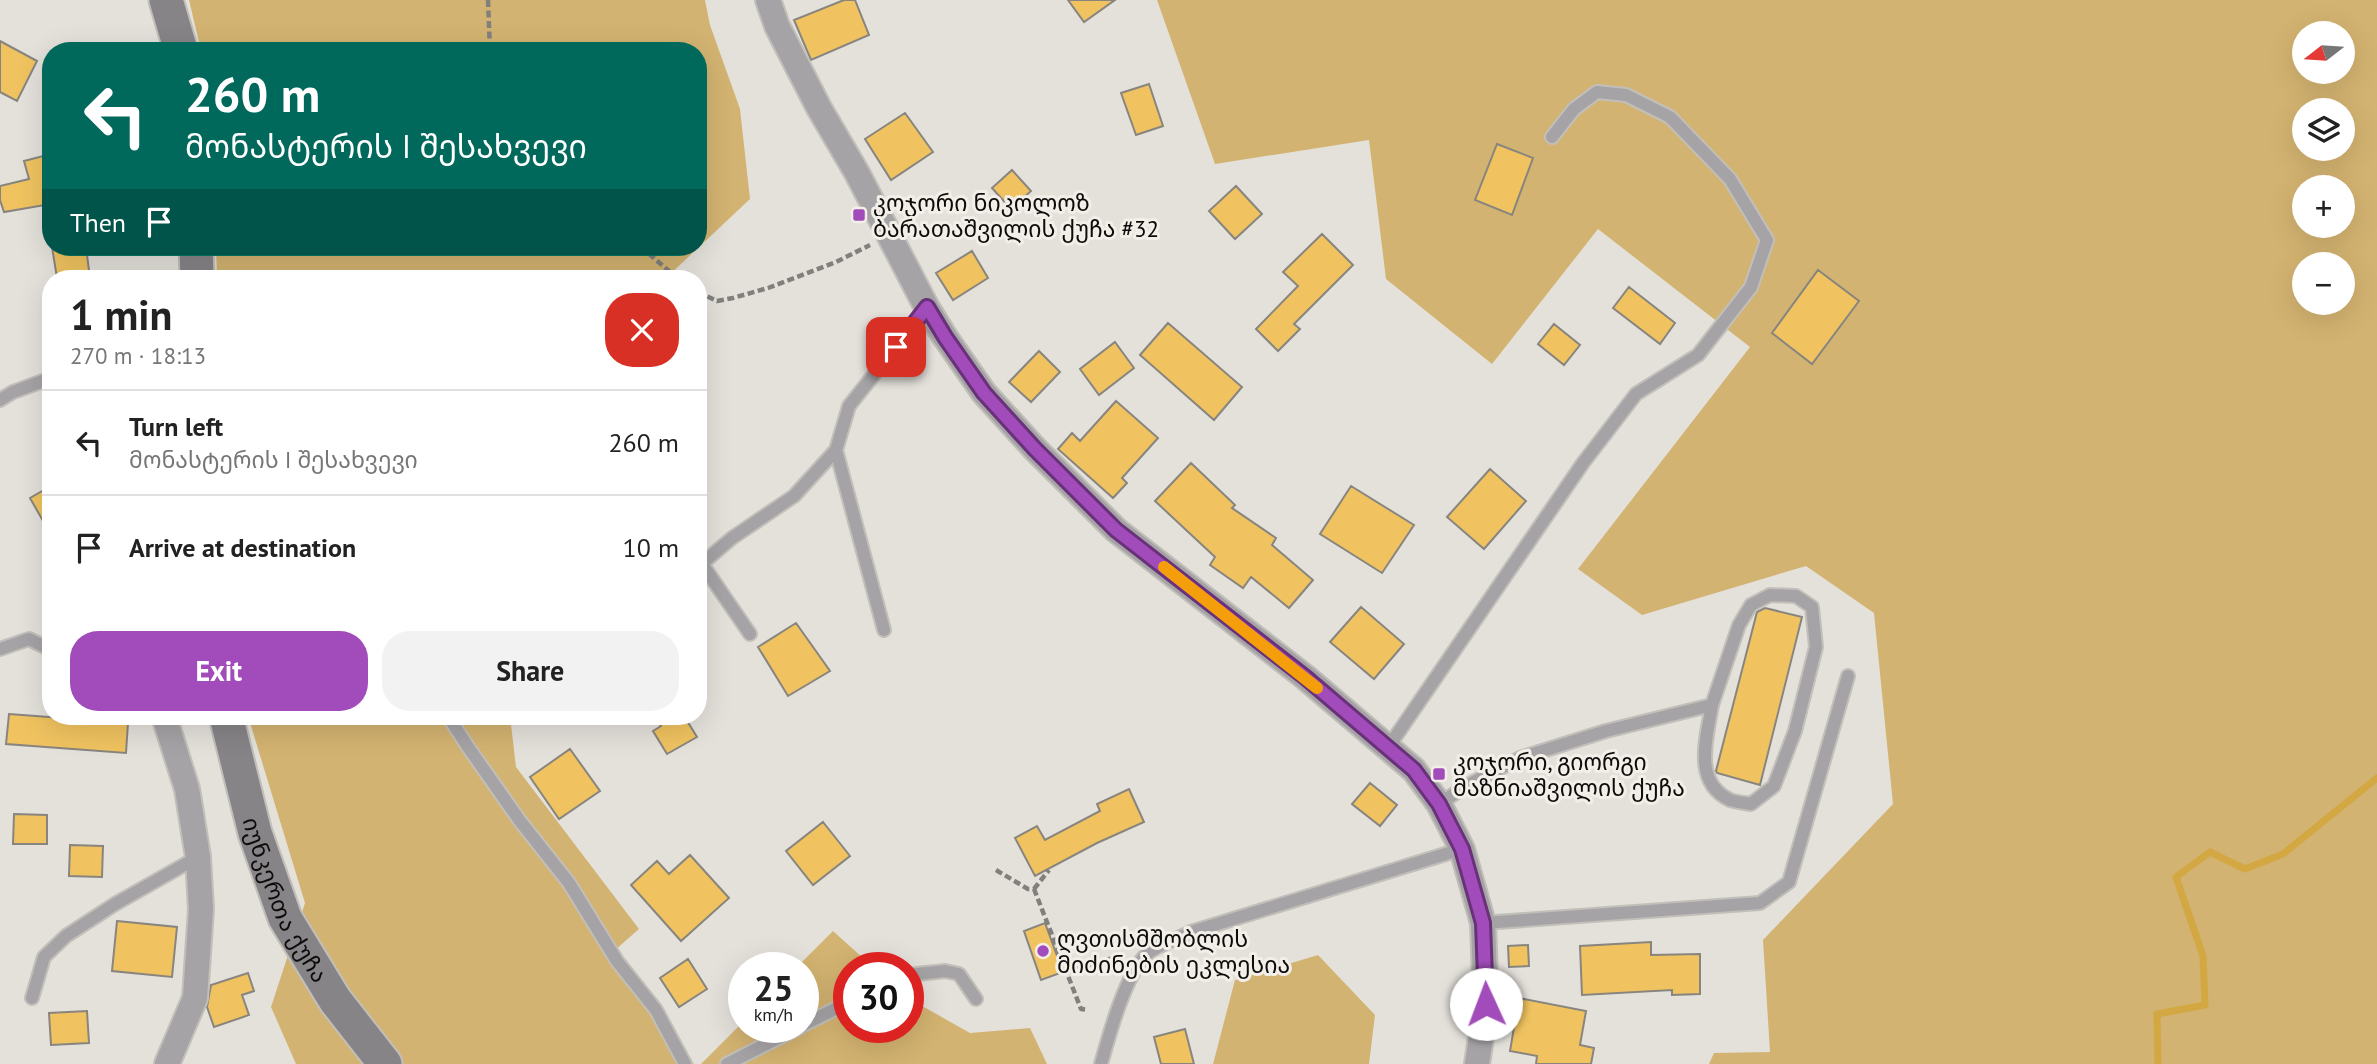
<!DOCTYPE html>
<meta charset="utf-8">
<style>
body{margin:0;font-family:"PT Sans","Noto Sans Georgian",sans-serif;background:#f2f2f2;color:#222;height:100vh;display:flex;flex-direction:column;font-size:26px;white-space:nowrap}
*{box-sizing:border-box;margin:0}
p{font-size:23px;color:#767676}
.icon{flex:none;width:38px;height:38px;fill:none;stroke:currentColor;stroke-width:2;stroke-linecap:round;stroke-linejoin:round}
.map{position:relative;flex:1;overflow:hidden}
.panel{position:absolute;left:42px;top:270px;width:665px;height:455px;display:flex;flex-direction:column;background:#fff;border-radius:28px;box-shadow:0 7px 28px #0002}
.panel>*{flex:none}
.banner{position:absolute;left:42px;top:42px;width:665px;height:214px;border-radius:28px;box-shadow:0 7px 28px #0002;background:#00695c;color:#fff;overflow:hidden}
.needle{width:46px;rotate:253deg}
.buttons{position:absolute;left:2292px;top:21px;display:grid;gap:14px}
.buttons a{display:grid;place-items:center;width:63px;height:63px;border-radius:50%;background:#fff;box-shadow:0 7px 28px #0002;font-size:35px}
.speed{position:absolute;left:728px;top:952px;display:flex;gap:14px;font-size:35px;font-weight:700;text-align:center}
.speed>*{display:grid;place-content:center;width:91px;height:91px;border-radius:50%;background:#fff;box-shadow:0 7px 28px #0002;line-height:1}
.speed small{font-size:18px;font-weight:400}
.speed .limit{border:10px solid #d22;background:#fff;color:#111}
.pin{position:absolute;display:grid;place-items:center;width:60px;height:60px;color:#fff;margin:-30px;border-radius:14px;box-shadow:0 4px 10px #0006}
.me{position:absolute;width:77px;margin:-38px;rotate:358deg;stroke-linejoin:round;filter:drop-shadow(0 0 5px #0008)}
.turn{display:flex;align-items:center;gap:24px;height:147px;padding:0 28px;font-size:32px}
.turn .icon{width:91px;height:91px;stroke-width:2.5}
.turn b{display:block;font-size:49px;line-height:60px}
.then{display:flex;align-items:center;height:66px;padding:0 28px;background:#0003;gap:14px;font-size:26px}
.round{display:grid;place-items:center;flex:none;width:74px;height:74px;border-radius:28px;background:#f2f2f2}
.overview{display:flex;align-items:center;justify-content:space-between;height:119px;padding:0 28px}
h1{font-size:42px;font-weight:600;line-height:52px}
.primary-button{display:flex;gap:14px;margin-top:auto;padding:14px 28px}
.primary-button a{flex:1;height:80px;border-radius:28px;background:#a14cba;color:#fff;font-size:28px;font-weight:600;line-height:80px;text-align:center}
.primary-button a+a{background:#f2f2f2;color:#222}
ul{padding:0;list-style:none}
li{display:flex;align-items:center;gap:21px;height:105px;padding:0 28px;border-top:2px solid #e0e0e0}
li div{flex:1}
li b{display:block;font-size:26px}
li em{font-style:normal}
.map>svg:first-child{display:block}
</style>
<div class="map">
<svg width="2377" height="1064" viewBox="0 0 2377 1064">
<rect width="100%" height="100%" fill="#e4e1db"/>
<path fill="#d3b371" fill-rule="evenodd" d="M189,0H705L710,25L740,109L750,199L666,278H217L216,247H698V51H201Z
M1157,0H2377V1064H1709L1714,1053L1770,1052L1763,940L1893,804L1874,613L1806,566L1642,615L1578,569L1750,347L1598,229L1492,364L1386,279L1369,140L1215,164ZM2305,33H2343V72H2305ZM2305,110H2343V149H2305ZM2305,187H2343V226H2305ZM2305,264H2343V303H2305Z
M248,716H510L516,767L639,929L606,958L694,1064H296L271,1007L305,903Z
M833,931L874,968H849V1027H908V998L970,1033L1030,1028L1047,1064H701L744,1021V1027H803V968H796Z
M1318,955L1375,1015L1369,1064H1213L1235,980Z"/>
<g fill="none" stroke-linecap="round" stroke-linejoin="round">
<path stroke="#d3a741" stroke-width="7" d="M2158,1064L2157,1014L2205,1005L2203,956L2176,877L2210,852L2245,869L2283,854L2377,778"/>
</g>
<path fill="#f0c360" stroke="#88857f" stroke-width="2" d="M844,0H855L869,35L811,60L794,20Z
M1068,0H1115L1084,22Z
M0,41L37,61L17,101L0,92Z
M1149,84L1163,126L1136,135L1121,93Z
M905,113L933,152L891,180L865,139Z
M1497,144L1533,158L1512,215L1475,200Z
M51,154V204L4,212L0,200V186L29,179L24,161Z
M1012,170L1031,191L1011,209L992,188Z
M1236,186L1262,214L1235,239L1209,211Z
M1322,234L1353,265L1294,324L1300,329L1278,351L1256,329L1298,286L1283,272Z
M52,247H86L90,278H57Z
M972,251L988,278L953,300L936,273Z
M1818,270L1859,301L1812,364L1772,333Z
M1629,287L1675,323L1660,344L1613,308Z
M1168,323L1242,387L1214,420L1140,355Z
M1554,324L1580,345L1564,365L1538,344Z
M1115,342L1134,368L1099,395L1080,369Z
M1039,351L1060,372L1031,402L1009,382Z
M1116,401L1158,438L1122,478L1127,483L1113,498L1058,449L1072,433L1080,441Z
M1191,463L1235,505L1232,508L1276,538L1272,545L1313,580L1289,608L1251,577L1243,588L1210,565L1215,557L1155,501Z
M1490,469L1526,501L1484,549L1447,517Z
M51,486V535L30,498Z
M1351,486L1414,525L1382,573L1320,534Z
M1361,607L1404,644L1374,679L1330,642Z
M1765,608L1802,617L1760,785L1717,773L1716,771L1757,612Z
M796,623L830,671L788,696L758,647Z
M9,714L128,723L126,753L6,744Z
M655,716H684L697,737L667,754L653,731L661,726Z
M570,749L600,791L559,819L530,777Z
M1370,783L1397,805L1380,826L1352,804Z
M1129,789L1144,822L1097,843L1035,876L1015,838L1037,826L1045,840L1100,811L1097,804Z
M14,814L47,815V844H13Z
M823,822L850,856L813,885L786,851Z
M70,845L103,846L102,877L69,876Z
M690,855L729,898L681,941L631,885L657,861L669,874Z
M117,921L177,927L172,977L112,971Z
M1045,923L1063,972L1041,980L1024,931Z
M1651,942V955L1700,954V994L1672,995V990L1582,995L1580,946Z
M1528,945L1529,966L1509,967L1508,946Z
M688,959L707,989L679,1007L660,978Z
M248,973L254,991L242,995L249,1015L214,1027L207,1007L211,985Z
M1519,998L1586,1011L1580,1045L1594,1048L1591,1064H1536L1537,1056L1510,1051Z
M87,1011L89,1043L51,1045L49,1013Z
M1185,1029L1194,1064H1161L1154,1037Z"/>
<g fill="none" stroke-linecap="round" stroke-linejoin="round">
<defs>
<path id="lane" d="M0,400L13,392L51,378
M702,564L750,634
M698,567L732,538L794,496L836,450
M884,630L836,450L849,406L927,308
M0,649L29,639L51,650
M448,716L468,747L520,821L569,883L617,961L656,1010L685,1064
M1387,749L1583,463L1636,394L1698,355L1751,287L1767,240L1730,179L1670,117L1626,95L1597,92L1574,109L1552,137
M1439,804L1468,785L1520,758L1606,731L1712,705L1739,625L1751,605L1770,595L1796,596L1812,607L1816,647L1795,731L1774,786L1751,804C1745,803 1736,802 1730,800C1692,782 1707,737 1712,705
M1483,923L1760,903L1789,882L1848,676
M908,975L945,971L959,974L976,999
M32,998L44,957L66,936L115,904L198,857
M803,1025L849,1002
M727,1064L800,1027
M1101,1064C1109,1035 1126,973 1147,954C1158,944 1178,939 1191,932L1462,849"/>
<path id="street" d="M768,0L777,26L819,108L857,173L927,308L945,337L984,393L1035,449L1116,530L1305,677L1414,770L1439,804L1462,849L1483,923L1486,1004L1477,1064
M164,716L187,789L198,857L201,909L195,998L167,1064"/>
<g id="secondary">
<path d="M166,0L181,51"/>
<path d="M196,247L197,278"/>
<path id="s1" d="M226,716L255,833L285,918L335,1000L385,1064"/>
</g>
</defs>
<use href="#lane" stroke="#c2bfba" stroke-width="16"/>
<use href="#street" stroke="#c2bfba" stroke-width="28"/>
<use href="#secondary" stroke="#c2bfba" stroke-width="37"/>
<path stroke="#82807c" stroke-width="4.5" stroke-dasharray="7 3.5" stroke-linecap="butt" d="M488,0L490,51
M641,247L677,278
M698,292L717,301L733,298L768,288L836,262L870,245
M996,870L1028,889H1034
M1034,889L1081,1009L1088,1010
M1034,889L1049,870
M1067,972L1113,958L1122,961"/>
<use href="#lane" stroke="#a5a3a5" stroke-width="12"/>
<use href="#street" stroke="#a5a3a5" stroke-width="24"/>
<use href="#secondary" stroke="#878488" stroke-width="33"/>
</g>
<g fill="none" stroke-linecap="round" stroke-linejoin="round">
<defs>
<path id="route" d="M896,347L927,307L945,337L984,393L1035,449L1116,530L1305,677L1414,770L1439,804L1462,849L1483,923L1486,1004"/>
</defs>
<use href="#route" stroke="#693179" stroke-width="18"/>
<use href="#route" stroke="#a14cba" stroke-width="12"/>
<path stroke="#f59e0b" stroke-width="12" d="M1164,567L1317,688"/>
</g>
<g fill="#a14cba" stroke="#f2eee8" stroke-width="2.5">
<rect x="852" y="208" width="14" height="14" rx="3.5"/>
<rect x="1432" y="767" width="14" height="14" rx="3.5"/>
<circle cx="1043" cy="951" r="7"/>
</g>
<g text-anchor="middle" dominant-baseline="central" stroke-width="6" stroke-linejoin="round" paint-order="stroke">
<g font-size="23" fill="#0d0c0a" stroke="#f2eee8" text-anchor="start">
<text x="873" y="202">კოჯორი ნიკოლოზ<tspan x="873" dy="26">ბარათაშვილის ქუჩა #32</tspan></text>
<text x="1453" y="761">კოჯორი, გიორგი<tspan x="1453" dy="26">მაზნიაშვილის ქუჩა</tspan></text>
<text x="1057" y="938">ღვთისმშობლის<tspan x="1057" dy="26">მიძინების ეკლესია</tspan></text>
</g>
<g font-size="23" fill="#0d0c0a" stroke="#f2eee8">
<text stroke="none"><textPath href="#s1" startOffset="194">იუნკერთა ქუჩა</textPath></text>
</g>
</g>
</svg>
<div class="buttons">
<a><svg class="needle" viewBox="-14 -14 28 28"><path d="M0-13l5 13h-10z" fill="#e53935"/><path d="M0 13l5-13h-10z" fill="#767676"/></svg></a>
<a><svg class="icon" aria-label="layers" viewBox="0 0 24 24"><path d="M12 4l9 5-9 5-9-5zM3 14l9 5 9-5"/></svg></a>
<a>+</a>
<a>−</a>
</div>
<div class="speed"><div>25<small>km/h</small></div><div class="limit">30</div></div>
<div class="pin" style="left:896px;top:347px;background:#d93025"><svg class="icon" aria-label="arrive" viewBox="0 0 24 24"><path d="M6 21V4h12l-3 4 3 4H6"/></svg></div>
<svg class="me" style="left:1486px;top:1004px" viewBox="-20 -20 40 40"><circle r="19" fill="#fff"/><path d="M0-13L10 11 0 6-10 11z" fill="#a14cba"/></svg>
<div class="banner">
<div class="turn"><svg class="icon" aria-label="left" viewBox="0 0 24 24"><path d="M17 20v-9H6M10 6l-5 5 5 5"/></svg><div><b>260 m</b>მონასტერის I შესახვევი</div></div>
<div class="then">Then<svg class="icon" aria-label="arrive" viewBox="0 0 24 24"><path d="M6 21V4h12l-3 4 3 4H6"/></svg></div>
</div>
<section class="panel">
<div class="overview"><div><h1>1 min</h1><p>270 m · 18:13</p></div><a class="round" style="background:#d93025;color:#fff"><svg class="icon" aria-label="close" viewBox="0 0 24 24"><path d="M6 6l12 12M18 6L6 18"/></svg></a></div>
<ul>
<li><svg class="icon" aria-label="left" viewBox="0 0 24 24"><path d="M17 20v-9H6M10 6l-5 5 5 5"/></svg><div><b>Turn left</b><p>მონასტერის I შესახვევი</p></div><em>260 m</em></li>
<li><svg class="icon" aria-label="arrive" viewBox="0 0 24 24"><path d="M6 21V4h12l-3 4 3 4H6"/></svg><div><b>Arrive at destination</b></div><em>10 m</em></li>
</ul>
<div class="primary-button"><a>Exit</a><a>Share</a></div>
</section>
</div>
